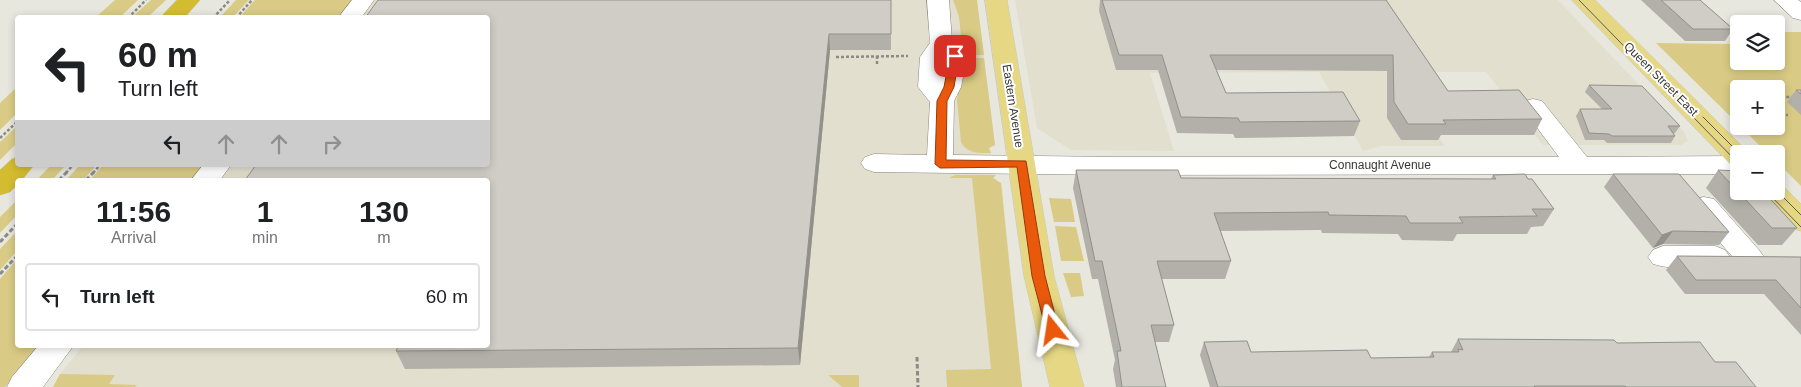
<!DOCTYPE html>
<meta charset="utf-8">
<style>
body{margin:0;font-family:Helvetica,sans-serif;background:#f2f2f2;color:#202124;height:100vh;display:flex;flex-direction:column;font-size:19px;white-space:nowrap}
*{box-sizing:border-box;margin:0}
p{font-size:16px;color:#757577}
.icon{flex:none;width:28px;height:28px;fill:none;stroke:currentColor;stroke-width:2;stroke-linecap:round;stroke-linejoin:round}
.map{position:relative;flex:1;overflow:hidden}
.sheet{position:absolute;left:15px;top:178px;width:475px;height:170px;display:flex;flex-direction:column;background:#fff;border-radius:5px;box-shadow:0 2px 8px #0003}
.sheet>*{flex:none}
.banner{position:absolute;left:15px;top:15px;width:475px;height:152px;border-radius:5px;box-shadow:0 2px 8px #0003;background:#fff;color:#202124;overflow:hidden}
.controls{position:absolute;left:1730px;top:15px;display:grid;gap:10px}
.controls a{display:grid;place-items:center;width:55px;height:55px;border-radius:5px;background:#fff;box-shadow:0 2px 8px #0003;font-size:25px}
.pin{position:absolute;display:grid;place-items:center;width:42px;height:42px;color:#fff;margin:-21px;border-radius:10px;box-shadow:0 2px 8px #0006}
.me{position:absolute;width:55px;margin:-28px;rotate:345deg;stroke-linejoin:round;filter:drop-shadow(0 0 4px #0008)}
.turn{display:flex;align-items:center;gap:18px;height:105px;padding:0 20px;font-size:22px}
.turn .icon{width:65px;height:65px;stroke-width:2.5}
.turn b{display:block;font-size:35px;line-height:42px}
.lanes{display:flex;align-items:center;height:48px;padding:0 20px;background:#0003;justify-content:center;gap:25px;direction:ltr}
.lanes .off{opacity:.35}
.eta{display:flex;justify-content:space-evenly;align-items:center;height:85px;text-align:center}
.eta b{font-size:30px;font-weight:700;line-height:35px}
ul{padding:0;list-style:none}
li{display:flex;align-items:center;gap:15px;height:68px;margin:0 10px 8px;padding:0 10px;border:2px solid #e0e0e0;border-radius:5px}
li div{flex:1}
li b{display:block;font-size:19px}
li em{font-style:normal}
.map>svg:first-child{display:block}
</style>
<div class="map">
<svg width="1801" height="387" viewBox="0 0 1801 387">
<rect width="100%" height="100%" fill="#e8e7de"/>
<path fill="#e2dfce" d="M255,0H977L995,145L989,148L996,175L993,178L1001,183L1002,187L1022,387H53L60,374L84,345H488V180H90L103,165H488V18L239,17Z
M1015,0H1558L1685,133L1688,141L1681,145H1543L1486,72H1397L1445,146H1381L1363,151L1319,72L1150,73L1174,151L1071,150L1037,128Z"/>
<path fill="#d9cb85" d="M115,0H138L120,17H96Z
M151,0H166L148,17H132Z
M236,0H249L233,17H220Z
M255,0H352L340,17L239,18Z
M953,0H977L984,55H963L959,17Z
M1776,32H1801V186L1776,161V154H1768L1740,126H1776V89H1739V125L1656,43L1739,44V61H1776Z
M963,58H984L995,145L989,148L991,153C979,153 967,154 961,142L957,100Z
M17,87V113L0,130V103Z
M17,126V143L0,160V142Z
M51,165H66L52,180H37Z
M80,165H97L83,180H66Z
M103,165H206L192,180H90Z
M955,175H996L993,178L1001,183L1022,387H947L946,370L991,369L972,178H949Z
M1049,198L1071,199L1075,222H1054Z
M17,200V215L0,233V217Z
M1055,226L1076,227L1084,261H1061Z
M17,231V251L0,270V249Z
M17,259L18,345H42L5,387H0V279Z
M1063,273H1080L1084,296L1071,297Z
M60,374L115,375L109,384L137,385L135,387H53Z
M828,375H859V387H842Z"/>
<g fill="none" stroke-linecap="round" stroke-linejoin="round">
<defs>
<path id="minor" d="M352,0H374L361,18H338Z
M927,0H949L952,41L967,56L961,87L954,101L953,155L1115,157H1559L1521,106L1524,101L1533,99L1542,101L1587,157L1739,156V174L1115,175L874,172L865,169L861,163L865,157L874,154L927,155L930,102L918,87L920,57L930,43Z
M1774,0H1798L1801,2V20L1793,18Z
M203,165H231L220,180H191Z
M1704,197L1714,199L1759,250L1764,257L1759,264L1749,268L1739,264L1694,213L1690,206L1694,199Z
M1663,246H1715L1725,250L1730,257L1725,264C1706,270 1672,270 1653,264L1648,257L1653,250Z
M39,345H74L43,387H7L12,377Z"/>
<path id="major" d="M985,0H1007L1054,276L1084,387H1050L1024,276Z
M1572,0H1595L1748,152L1749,154H1739V166L1730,164Z
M1776,183L1782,185L1801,204V231L1791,228L1758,191H1776Z"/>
<path id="highway" d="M177,0H200L184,18H160Z
M18,157V165H34L22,180H18V184L10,192L0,195V170L12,159Z"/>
</defs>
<use href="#minor" stroke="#86857d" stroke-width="1"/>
<use href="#major" stroke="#c7c7c6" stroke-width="1"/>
<use href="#highway" stroke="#c7c7c6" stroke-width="1"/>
<path stroke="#8b8a84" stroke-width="2.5" stroke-dasharray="3 2" stroke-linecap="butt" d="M128,18L146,0
M213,18L230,0
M236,18L252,0
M877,56V64
M836,57L908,56
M1776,105L1778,99L1783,97H1801
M1730,115H1739
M1776,115H1788
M0,138L18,121
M66,173L73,165
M93,173L100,165"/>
<path stroke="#8b8a84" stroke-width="3" stroke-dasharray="4.5 2.5" stroke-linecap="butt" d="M59,180L67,172
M86,180L94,172
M0,242L18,223
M0,274L18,255
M917,357L918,387"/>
<use href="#minor" fill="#fff" fill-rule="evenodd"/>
<use href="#major" fill="#e5d783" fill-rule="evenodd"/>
<use href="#highway" fill="#d4bc30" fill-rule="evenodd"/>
<path stroke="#5d5c58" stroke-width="1" d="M1579,0L1739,164
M1703,117L1740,154
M1776,190L1801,215
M1766,191L1801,227"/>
</g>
<path fill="#b2b0a9" d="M378,0H891V50H830L800,365L405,369L396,351L488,345Z
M1100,0H1386L1448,91L1542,119L1534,135H1441L1438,140H1401L1387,118V71L1216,70L1226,93L1360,121L1354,136L1235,138L1233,134L1177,133L1158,70H1116L1099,11Z
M1641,0H1701V1L1733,29L1725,41H1685Z
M1589,85L1680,126L1675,133H1673L1675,136L1671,143H1607L1604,140H1585L1576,116L1580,109H1602L1585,92Z
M1796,90H1801V115L1787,102Z
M1076,170L1181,178L1491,179L1493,175L1554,209L1543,226L1531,227L1527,234H1457L1453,241L1402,240L1398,234L1322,233L1321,230L1220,231L1231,261L1225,279H1161L1174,325L1169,342H1155L1166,387H1116L1113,369L1115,360L1098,279H1092L1073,188Z
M1718,170L1797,228L1782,245H1758L1706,188Z
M1613,174L1729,232L1719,245L1663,244L1653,248L1604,187Z
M1677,256L1801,257V335L1764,294H1685L1666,270Z
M1458,339L1617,343L1715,362L1756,387H1210L1200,355L1204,342L1251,352L1371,358L1429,357L1432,352H1451Z"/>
<path fill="#91908a" d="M829,34L830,50L800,365L798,348Z
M1673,231L1663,244L1653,248L1662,235Z"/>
<path fill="#cfcdc5" stroke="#91908a" d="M378,0H891V34H829L798,348L396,351L399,345H488V180H245L256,165H488V18H365Z
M1102,0H1386L1448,91L1519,90L1542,119L1443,120L1446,124H1408L1394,102L1393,55H1210L1226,93L1343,92L1360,121L1240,122L1238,118L1181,117L1162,55H1119Z
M1661,0H1700L1733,29H1693Z
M1589,85L1642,86L1680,126H1668L1675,136H1612L1609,134L1589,133L1580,109H1612Z
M1796,90H1801V94Z
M1076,170H1178L1181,178L1496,179L1493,175L1525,174L1528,179H1532L1554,209H1532L1537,216L1459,217L1463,223H1410L1406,216L1329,215L1328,212L1214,213L1231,261H1157L1174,325H1151L1166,387H1122L1117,351H1121L1102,261H1095Z
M1718,170L1739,171V191H1763L1797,228H1772Z
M1613,174H1679L1729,232L1673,231L1662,235Z
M1677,256L1801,257V308L1776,280H1696Z
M1458,339L1614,340L1617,343L1700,342L1715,362H1736L1756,387H1626L1625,386H1534L1535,387H1218L1204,342L1247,341L1251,352L1367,350L1371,358L1434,357L1432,352H1459L1458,349L1463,350Z"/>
<path fill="#ea580c" stroke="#983908" d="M955,53L959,56L954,87L947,101L946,160L1026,161L1045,276L1059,330L1057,333H1048L1046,330L1032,276L1017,167L940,168L935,164L937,101L944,87L950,56Z"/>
<g text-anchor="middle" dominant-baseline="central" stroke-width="4" stroke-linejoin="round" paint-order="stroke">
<g font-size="12" fill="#383734" stroke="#fff">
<text transform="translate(1661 79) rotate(45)">Queen Street East</text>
<text transform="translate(1013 106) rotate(81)">Eastern Avenue</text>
<text x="1380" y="165">Connaught Avenue</text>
</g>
</g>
</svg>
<div class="controls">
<a><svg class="icon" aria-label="layers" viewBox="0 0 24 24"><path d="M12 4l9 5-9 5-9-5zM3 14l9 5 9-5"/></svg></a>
<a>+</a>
<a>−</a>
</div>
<div class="pin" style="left:955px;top:56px;background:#d93025"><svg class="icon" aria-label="arrive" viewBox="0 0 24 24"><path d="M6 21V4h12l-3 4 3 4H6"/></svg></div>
<svg class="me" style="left:1053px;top:330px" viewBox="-20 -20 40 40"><path d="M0-17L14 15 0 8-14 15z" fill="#ea580c" stroke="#fff" stroke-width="4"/></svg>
<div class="banner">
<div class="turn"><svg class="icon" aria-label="left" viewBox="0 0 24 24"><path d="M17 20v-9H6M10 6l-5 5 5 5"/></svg><div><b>60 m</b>Turn left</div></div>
<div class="lanes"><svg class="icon" aria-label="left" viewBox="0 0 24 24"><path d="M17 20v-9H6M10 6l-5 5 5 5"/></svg><svg class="icon off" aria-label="ahead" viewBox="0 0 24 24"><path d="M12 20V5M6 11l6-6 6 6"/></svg><svg class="icon off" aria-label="ahead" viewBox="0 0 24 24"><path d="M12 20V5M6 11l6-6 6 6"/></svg><svg class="icon off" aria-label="right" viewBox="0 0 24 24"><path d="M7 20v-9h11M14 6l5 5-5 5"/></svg></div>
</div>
<section class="sheet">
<div class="eta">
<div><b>11:56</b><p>Arrival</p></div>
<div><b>1</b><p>min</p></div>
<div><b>130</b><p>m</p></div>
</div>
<ul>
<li><svg class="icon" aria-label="left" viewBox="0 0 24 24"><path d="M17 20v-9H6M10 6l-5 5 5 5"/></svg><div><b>Turn left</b></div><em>60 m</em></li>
</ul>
</section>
</div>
